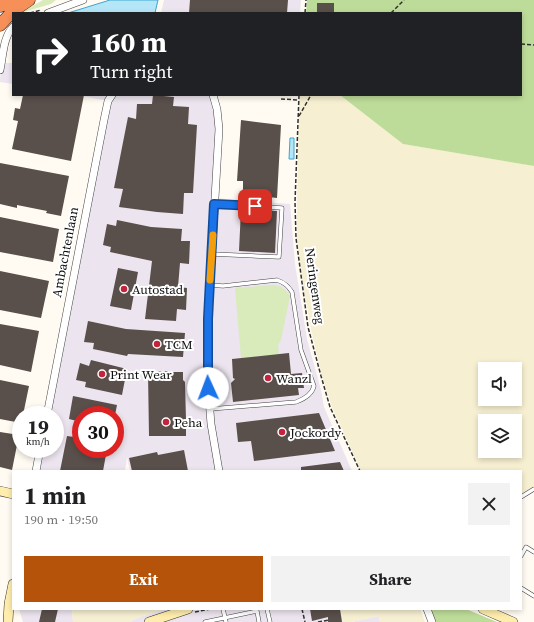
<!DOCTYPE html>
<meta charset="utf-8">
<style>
body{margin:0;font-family:"Source Serif 4",serif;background:#f2f2f2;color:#202124;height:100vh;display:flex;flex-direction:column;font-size:15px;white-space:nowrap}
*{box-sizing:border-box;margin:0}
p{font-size:13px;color:#757577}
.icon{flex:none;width:22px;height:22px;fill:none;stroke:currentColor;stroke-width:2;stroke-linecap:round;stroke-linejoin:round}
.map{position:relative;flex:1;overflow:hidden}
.details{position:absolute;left:12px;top:470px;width:510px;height:140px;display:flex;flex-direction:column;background:#fff;border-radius:0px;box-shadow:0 2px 6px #0003}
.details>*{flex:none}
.top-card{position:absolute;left:12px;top:12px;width:510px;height:84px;border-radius:0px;box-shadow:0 2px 6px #0003;background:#202124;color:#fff;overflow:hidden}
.fabs{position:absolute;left:478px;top:362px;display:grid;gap:8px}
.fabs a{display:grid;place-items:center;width:44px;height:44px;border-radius:0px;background:#fff;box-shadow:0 2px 6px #0003;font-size:20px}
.speed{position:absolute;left:12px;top:406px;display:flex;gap:8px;font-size:20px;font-weight:700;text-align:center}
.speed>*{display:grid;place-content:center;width:52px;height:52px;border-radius:50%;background:#fff;box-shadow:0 2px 6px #0003;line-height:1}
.speed small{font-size:10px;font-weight:400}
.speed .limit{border:6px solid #d22;background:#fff;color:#111}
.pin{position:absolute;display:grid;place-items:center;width:34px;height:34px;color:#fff;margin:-17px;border-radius:8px;box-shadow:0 2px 6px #0006}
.me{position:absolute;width:44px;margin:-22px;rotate:358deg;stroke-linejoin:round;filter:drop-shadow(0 0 3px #0008)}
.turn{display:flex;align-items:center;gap:14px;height:84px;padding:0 12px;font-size:18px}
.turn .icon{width:52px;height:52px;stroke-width:2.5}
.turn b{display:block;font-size:28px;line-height:34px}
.round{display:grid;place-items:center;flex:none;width:42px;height:42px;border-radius:0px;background:#f2f2f2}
.head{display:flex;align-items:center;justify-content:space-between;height:68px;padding:0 12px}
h1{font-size:24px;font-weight:700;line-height:30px}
.button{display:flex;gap:8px;margin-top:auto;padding:8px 12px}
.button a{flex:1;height:46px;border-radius:0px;background:#b45309;color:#fff;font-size:16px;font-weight:700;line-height:46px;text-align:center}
.button a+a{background:#f2f2f2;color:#202124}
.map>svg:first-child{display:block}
</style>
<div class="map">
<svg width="534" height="622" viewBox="0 0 534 622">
<rect width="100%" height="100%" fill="#fffbf2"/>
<path fill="#ece4ee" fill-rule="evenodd" d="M164,0H301L300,13H161Z
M1,63H13V84L0,82Z
M77,95H213L217,109L215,198L290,204L295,264L307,339L321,390L324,407L352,471H130L127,457L125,471H36L40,449H55V415H47L108,101ZM81,415H115V449H81Z
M19,609H72L73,622H23Z
M162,609H340L343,622H130L137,618L162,610Z
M379,616L380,622H351Z"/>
<path fill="#f6efd1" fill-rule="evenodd" d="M299,95H340L403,144L534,166V487L521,494V471H361L332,407L322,376L311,329L303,284L297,237V201ZM485,369H515V399H485ZM485,421H515V451H485Z
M72,609H162L163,610L137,618L130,622H73Z
M340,609H420L425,622H380L379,616L351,622H343Z"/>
<path fill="#d9ebba" d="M43,0H56L51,4L20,13Z
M274,285C282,286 285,289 290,296L281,340L278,345L279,355L241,358L235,288Z"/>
<path fill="#bedc99" d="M307,0H534V166L403,144L340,95H521V13H306Z
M431,609H466L497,622H435Z"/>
<path fill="#b5e6f8" stroke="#3ba5d0" d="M110,0H158L155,13H68Z
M290,138H294V159H289Z"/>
<path fill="#594f4b" d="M190,0H288L287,13H189Z
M317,3H334V13H317Z
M23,95H84L71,161L12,149L18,121L13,120L15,108L20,109Z
M153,95L174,97L173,106L189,107L188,124L197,125L193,193H184L183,214L157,212L119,207L123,189L114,188L128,117L136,119L137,104H152Z
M241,120L281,125L277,198L243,194V181H237Z
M0,163L69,176L61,216L46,213L47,211L17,205V208L0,204Z
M241,209L277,211L275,253L239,251Z
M0,217L59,229L53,262L0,252Z
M117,220L151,227L182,229L181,241H190L189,264L180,263L178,287L187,288L186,310L177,309L176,321L145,319L152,261L110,252L111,247L103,245L107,224L116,226Z
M118,268L138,272L131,310L110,306Z
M0,271L49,281L41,318L0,310Z
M88,321L126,329L185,333L183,357L128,354L127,356L93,349L94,343L84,342Z
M0,324L39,331L31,372L0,365Z
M289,353L291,374L302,373L304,388H298L299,395L233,402L231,383L235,379L233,378L232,359Z
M91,360L127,369L122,395L85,387L86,382L76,380L80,363L89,366Z
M171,371V372H183V380L185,382L186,420L188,422L186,424V436H149L148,372Z
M0,380L29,386L23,415H21V423L0,419Z
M73,396L117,405L115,415H81V422L69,419Z
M319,413L335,451L254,461L251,441L238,442L236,423Z
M0,432L19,435L12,470L0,467Z
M67,436L81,438V449H107L103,471H60Z
M184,450L188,471H132L129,458L157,452L158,455Z
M340,462L344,471H301V467Z
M42,609H58L55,622H39Z
M310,609H340L342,622H328V617L312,621Z"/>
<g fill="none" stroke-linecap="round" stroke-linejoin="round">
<defs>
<path id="lane" d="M212,254L279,257L282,208L214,204
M210,409L296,402C304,399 312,395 314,386L301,350L292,292C288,286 285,283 277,280L223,286L210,285
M521,497L534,489
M521,556L526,547L534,552
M521,588L534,596
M223,609L226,622
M267,609L270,622
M205,622L257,611L259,622"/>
<path id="street" d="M48,13L83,0
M0,70C3,57 3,37 13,27
M213,95L217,109L219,129L208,319L207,374L211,424L219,471
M47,415L104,120L108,101L112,95
M36,471L40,449
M427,609L432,622"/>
<path id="secondary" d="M0,491L13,494
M483,609L513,622
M8,622L9,604L13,584
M149,622L188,609"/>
<path id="highway" d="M0,6L18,0
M0,25L13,11L29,0"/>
</defs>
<use href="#lane" stroke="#424242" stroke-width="4.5"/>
<use href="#street" stroke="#424242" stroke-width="8"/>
<use href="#secondary" stroke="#313131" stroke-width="10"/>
<use href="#highway" stroke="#202020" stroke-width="13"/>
<path stroke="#313131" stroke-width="1.5" stroke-dasharray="4 2" stroke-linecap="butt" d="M30,13L41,10
M305,13L306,0
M391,13L404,0
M521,44L534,45
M299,95L295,202L296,238L308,327L321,376L330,407L360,471
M281,99L299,100
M299,116L311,95
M302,609L305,622
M195,612L210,609
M318,622L329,620"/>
<use href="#lane" stroke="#fff" stroke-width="3.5"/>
<use href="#street" stroke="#fff" stroke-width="7"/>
<use href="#secondary" stroke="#ffedad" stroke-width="9"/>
<use href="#highway" stroke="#f79058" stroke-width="12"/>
</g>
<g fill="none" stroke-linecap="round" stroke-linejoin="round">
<defs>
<path id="route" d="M208,388V319L214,204L255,206"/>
</defs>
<use href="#route" stroke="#114b97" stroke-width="10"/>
<use href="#route" stroke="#1a73e8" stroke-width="7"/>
<path stroke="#f59e0b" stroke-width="7" d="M210,280L213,235"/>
</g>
<g fill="#c4233c" stroke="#fff" stroke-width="1.5">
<circle cx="124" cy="289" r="4"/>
<circle cx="157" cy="344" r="4"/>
<circle cx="102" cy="374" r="4"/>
<circle cx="268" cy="378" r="4"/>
<circle cx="166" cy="422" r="4"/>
<circle cx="282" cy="432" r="4"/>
</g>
<g text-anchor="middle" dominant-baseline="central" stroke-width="4" stroke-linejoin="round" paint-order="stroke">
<g font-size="13" fill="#0f0f0f" stroke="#fff">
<text transform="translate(65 252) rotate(-79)">Ambachtenlaan</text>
<text transform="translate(315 286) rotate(82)">Neringenweg</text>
</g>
<g font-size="13" fill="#0f0f0f" stroke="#fff" text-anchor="start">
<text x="132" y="289">Autostad</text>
<text x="165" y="344">TCM</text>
<text x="110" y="374">Print Wear</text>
<text x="276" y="378">Wanzl</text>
<text x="174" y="422">Peha</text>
<text x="290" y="432">Jockordy</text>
</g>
</g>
</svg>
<div class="fabs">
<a><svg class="icon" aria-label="sound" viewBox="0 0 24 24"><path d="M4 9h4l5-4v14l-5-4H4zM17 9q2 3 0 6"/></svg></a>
<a><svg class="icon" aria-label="layers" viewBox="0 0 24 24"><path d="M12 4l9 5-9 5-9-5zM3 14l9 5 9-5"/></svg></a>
</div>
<div class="speed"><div>19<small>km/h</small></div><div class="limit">30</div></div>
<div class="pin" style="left:255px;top:206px;background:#d93025"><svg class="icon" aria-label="arrive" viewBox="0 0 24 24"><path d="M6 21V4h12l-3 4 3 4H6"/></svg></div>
<svg class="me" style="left:208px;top:388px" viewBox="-20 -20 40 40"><circle r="19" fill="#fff"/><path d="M0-13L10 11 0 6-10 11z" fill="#1a73e8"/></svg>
<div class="top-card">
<div class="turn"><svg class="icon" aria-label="right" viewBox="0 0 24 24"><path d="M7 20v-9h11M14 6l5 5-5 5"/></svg><div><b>160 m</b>Turn right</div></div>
</div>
<section class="details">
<div class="head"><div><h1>1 min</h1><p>190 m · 19:50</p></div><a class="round"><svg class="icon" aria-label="close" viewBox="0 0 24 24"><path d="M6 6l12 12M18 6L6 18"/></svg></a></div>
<div class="button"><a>Exit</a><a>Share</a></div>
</section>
</div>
